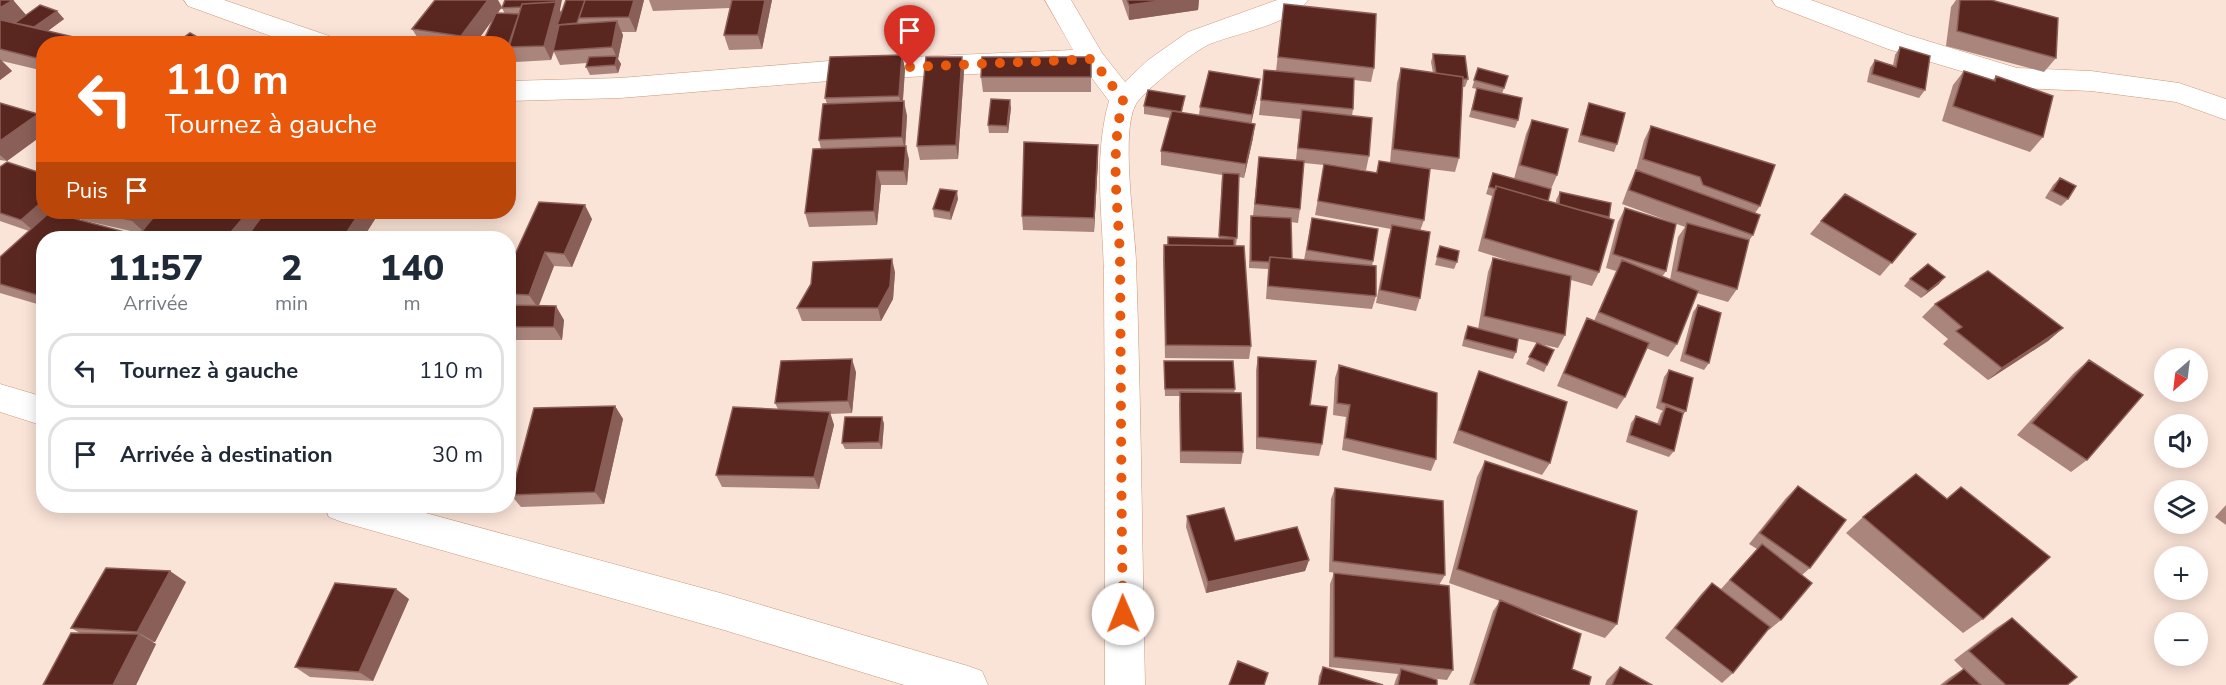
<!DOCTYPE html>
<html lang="fr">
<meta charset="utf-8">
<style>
body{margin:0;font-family:"Nunito Sans",sans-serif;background:#f2f2f3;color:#1f2937;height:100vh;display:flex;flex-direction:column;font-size:22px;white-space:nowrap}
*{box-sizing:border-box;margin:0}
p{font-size:20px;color:#747a83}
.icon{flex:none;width:33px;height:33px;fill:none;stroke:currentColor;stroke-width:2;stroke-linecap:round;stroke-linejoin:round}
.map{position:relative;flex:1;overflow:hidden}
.details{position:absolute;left:36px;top:231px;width:480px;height:282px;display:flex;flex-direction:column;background:#fff;border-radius:24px;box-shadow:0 3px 15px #0003}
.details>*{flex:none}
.banner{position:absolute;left:36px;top:36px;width:480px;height:183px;border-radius:24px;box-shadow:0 3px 15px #0003;background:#ea580c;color:#fff;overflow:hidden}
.needle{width:39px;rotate:208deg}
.buttons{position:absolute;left:2154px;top:348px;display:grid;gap:12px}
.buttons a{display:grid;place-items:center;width:54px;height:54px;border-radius:50%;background:#fff;box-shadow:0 3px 15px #0003;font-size:30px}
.pin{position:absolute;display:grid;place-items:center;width:51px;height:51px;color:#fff;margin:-62px -26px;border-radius:50% 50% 50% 0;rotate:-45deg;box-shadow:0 0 6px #0007}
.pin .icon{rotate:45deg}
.me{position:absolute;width:66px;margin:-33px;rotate:359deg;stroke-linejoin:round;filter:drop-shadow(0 0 4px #0008)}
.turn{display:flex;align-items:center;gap:21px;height:126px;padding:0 30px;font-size:27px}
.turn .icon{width:78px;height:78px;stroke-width:2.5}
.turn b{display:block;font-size:42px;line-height:51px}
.then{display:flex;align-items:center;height:57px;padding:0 30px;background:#0003;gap:12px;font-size:22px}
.eta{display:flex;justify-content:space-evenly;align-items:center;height:102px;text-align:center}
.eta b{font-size:36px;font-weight:800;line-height:42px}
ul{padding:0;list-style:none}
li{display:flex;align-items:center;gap:18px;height:75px;margin:0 12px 9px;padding:0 18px;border:3px solid #e0e1e3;border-radius:24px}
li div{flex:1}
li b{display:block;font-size:22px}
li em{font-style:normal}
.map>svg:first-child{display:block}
</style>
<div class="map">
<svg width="2226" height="685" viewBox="0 0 2226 685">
<rect width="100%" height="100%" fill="#fae3d7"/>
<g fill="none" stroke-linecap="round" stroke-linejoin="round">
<defs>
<path id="minor" d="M184,0H224L332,37L335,44H293L188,6Z
M1045,0H1071L1102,53L1125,82L1148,60L1188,32L1277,0H1308C1293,24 1236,33 1210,44C1195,50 1145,90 1136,104C1120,130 1135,228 1136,262C1141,403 1142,544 1145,685H1105C1105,551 1105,417 1104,283C1104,222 1092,161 1109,101L1085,69L841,80L620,98L508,101V81L620,78L841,60L1073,50Z
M1772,0H1811L1908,35L2017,68L2091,71L2179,83L2226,99V120L2176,102L2091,91L2017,88L1888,49L1776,6Z"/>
<path id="tertiary" d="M0,384L44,397V426L0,412Z
M324,506H400L724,594L968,666L982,671L988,685H904L724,630L342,522L329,517Z"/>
</defs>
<use href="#minor" stroke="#ce987a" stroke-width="1"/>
<use href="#tertiary" stroke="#ce987a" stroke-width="1"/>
<use href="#minor" fill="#fff" fill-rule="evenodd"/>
<use href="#tertiary" fill="#fff" fill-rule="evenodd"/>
</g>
<path fill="#aa857c" d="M0,0H13L26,15L14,23L57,11L64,19L48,31L100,44H44V71L2,61L12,71L0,80Z
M505,0L560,10L561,14L566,0H644L636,32H621L623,35L618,59L621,64L618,73L590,75L586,67L587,63L560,65L554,52L551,60L516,62L512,54L508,61V44L493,19L475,44L421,43L412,29L502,7L497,14H505L502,8Z
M649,0H772L762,49L729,50L724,35L730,8L653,11Z
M1122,0H1199L1198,10L1129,20Z
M1956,0H1991L2056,58L2044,72L1946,46L1951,7Z
M1282,19L1374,68L1371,82L1354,80L1353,109L1352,116L1369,156L1366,170L1353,169L1376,173L1379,161L1390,163L1397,83L1401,68L1433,73L1431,62L1433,54L1468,79L1465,87H1463L1459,158L1455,172L1415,167L1424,220L1420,231V298L1416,311L1376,303L1388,239L1391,229L1315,215L1324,165L1304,163L1300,209L1298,223L1291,222L1292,259L1304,260L1312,218L1373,261L1372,266L1376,296L1372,309L1266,299L1268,269L1249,268L1250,223L1251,216H1253L1259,157L1296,160L1300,119L1259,115L1264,70L1276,71Z
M1900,47L1925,90L1919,98L1867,82L1870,68L1875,60L1893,65L1895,55Z
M902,55L905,69L903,101L907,116L905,146L909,160L907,185H881L877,225L809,227L805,213L821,149L819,140L827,104L825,98Z
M1091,57V92H983L981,77Z
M1478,68L1508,76L1502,94L1518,120L1515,128L1469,117L1477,89L1472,88Z
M964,71L958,159L920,160L917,146Z
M1964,71L1993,80L1996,76L2043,137L2030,152L1942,121L1953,85Z
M1258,93L1251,123L1253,138L1244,178L1239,177L1237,238L1236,245H1234L1251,346L1249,359L1165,358L1163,259L1164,245L1219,238L1222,175L1161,165V151L1170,118L1144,114V106L1185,96L1182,113L1199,115L1200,107Z
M0,103L38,114L44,120V134L7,161L0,160Z
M1589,103L1617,144L1614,152L1578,142L1586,111Z
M1011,108L1008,133H989L988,125Z
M1532,120L1557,175L1551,189L1548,201L1556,204V200L1560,192L1609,217L1599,272L1592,286L1571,280L1565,335L1558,348L1540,344L1547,365L1544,372L1526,364L1537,343L1502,335L1516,352L1513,359L1462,346L1465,333L1468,326L1478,329L1488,272L1493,258L1522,265L1478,251L1492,196L1486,194L1493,173L1514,179L1526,134Z
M1651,126L1760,206L1755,213L1753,235L1748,242L1737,289L1728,302L1697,293L1677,344L1668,357L1646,348L1625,397L1617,409L1557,386L1580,332L1587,318L1594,321L1616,271L1606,268L1618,222L1625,208L1666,271L1662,277L1670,280L1678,237L1685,227L1622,204L1629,185L1636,170L1644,140Z
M1098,160L1094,232L1023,230L1022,216Z
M0,167L44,212H61L58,214L44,238V306L0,293V257L29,231L0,221Z
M2060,178L2068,199L2061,206L2045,198L2053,185Z
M958,199L951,220L934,217L933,209Z
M73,212H373L377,216L363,238H149L144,234L82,220Z
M592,219L572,267L554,266L538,306L564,320L562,340H508V251L516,252Z
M1821,221L1916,234L1880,276L1810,234Z
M1440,246L1457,262L1454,269L1435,265Z
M895,272L893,299L881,321H802L797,308Z
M1910,279L1939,284L1921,298L1904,286Z
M1935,304L2063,328L2048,341L1988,380L1943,344L1948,339L1922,317Z
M1698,305L1709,363L1704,370L1680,361L1693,312Z
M1258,357L1310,405L1322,444L1319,456L1256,449V370Z
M2089,360L2087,460L2071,472L2017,435L2074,373Z
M1164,361L1235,389L1234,393L1243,452L1241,464L1180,463L1179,405L1180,396H1165Z
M1339,365L1436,459L1431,471L1342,450L1346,417L1333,415L1335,378Z
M1669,370L1686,411L1682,416L1674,451L1669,457L1626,442L1631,423L1636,416L1657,424L1661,413L1663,411L1656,408L1664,377Z
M1479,371L1550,463L1542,475L1453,443L1474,384Z
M856,372L852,413L830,414L834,425L819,489L722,487L716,475L778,409L775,403Z
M615,406L623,419L604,504L521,507L511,495Z
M882,417L884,424L882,449H845L842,443Z
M1485,461L1617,624L1605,638L1513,606L1572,669L1589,685H1469L1493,611L1500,601L1449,583L1477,477Z
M1798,486L1810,568L1802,575L1781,620L1769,630L1768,629L1733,673L1722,683L1665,638L1702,593L1712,583L1721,589L1757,549L1749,544L1786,498Z
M1961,487L1983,619L1963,633L1846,533L1863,517L1947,499Z
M1335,488L1445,575L1439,585L1453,670L1447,680L1428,678L1437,685H1394L1396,679L1398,674L1329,667L1330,584L1334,573L1378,578L1329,572L1331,499Z
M2226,505V525L2215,517Z
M1187,516L1235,541L1309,560L1305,571L1206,593L1186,527Z
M186,582L155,642H152L156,644L136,685H43L80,633L71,628Z
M409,599L373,681L310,677L295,667Z
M2012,618L2067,685H1940L1949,678L1963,669L1954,660L1996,628Z
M1323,667L1383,685H1318L1319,676Z
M1620,667L1652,685H1605L1607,680Z"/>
<path fill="#8a5f57" d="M13,0L26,15L0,32V8Z
M488,0H498L502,7L475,44H465L461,36Z
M556,0H562L560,10L563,17L557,25L559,29L551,60L544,46Z
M634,0H644L636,32L629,17Z
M765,0H772L762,49L758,35Z
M1166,0H1199L1198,10L1129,20V5Z
M57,11L64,19L38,38L30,30Z
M617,21L623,35L618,59L621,64L618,73L615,65L617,58L612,47Z
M508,46L512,54L509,61L508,60Z
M902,55L905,69L902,110L899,96Z
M962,57L964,71L958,159L956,145Z
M0,59L12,71L0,80Z
M1260,79L1258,93L1250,129L1252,115Z
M1010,100L1011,108L1008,133L1007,126Z
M904,101L907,116L905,151L902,137Z
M38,114L44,120V134L7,161L0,155V141Z
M1255,124L1253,138L1244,178L1246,164Z
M1098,145V160L1094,232V218Z
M906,146L909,160L907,185L904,171Z
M877,171L881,185L877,225L874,211Z
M957,191L958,199L951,220L950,212Z
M44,200V212H61L36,233L21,220Z
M585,205L592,219L572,267L564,254Z
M139,212H166L143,231L131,220Z
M248,212H271L250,238H226Z
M360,212H373L377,216L363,238H343Z
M125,232L131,238H118Z
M545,252L554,266L538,308L529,295Z
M892,259L895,272L893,299L881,321L878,308Z
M1945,277L1939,284L1921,298L1928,291Z
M556,306L564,320L562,340L554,327Z
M2063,328L2048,341L1988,380L2002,368Z
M852,359L856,372L852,413L848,401Z
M615,406L623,419L604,504L595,492Z
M830,412L834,425L819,489L814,477Z
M882,417L884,424L882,449L879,442Z
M1309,560L1305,571L1206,593L1208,582Z
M170,571L186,582L155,642L137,632Z
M396,589L409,599L373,681L359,672Z
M139,634L156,644L136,685H113Z"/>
<path fill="#5a2720" stroke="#8a5f57" stroke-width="1.5" d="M0,0H13L0,8Z
M435,0H488L461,36L412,29Z
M505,0H556V2L522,4L521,7L502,8Z
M566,0H585L577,23L557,25Z
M585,0H634L629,17L579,18Z
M732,0H765L758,35H724Z
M1127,0H1166L1129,5Z
M1960,0H1991L2058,18L2056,58L1957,31Z
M556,2L544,46L509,47L522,4Z
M1284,4L1376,14L1374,68L1278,57Z
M40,5L57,11L34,27L15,23Z
M496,13L519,14L508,46V44H482Z
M0,20H1L99,43L44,44V60L0,49Z
M617,21L612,47L553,51L559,25Z
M190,33L208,43L175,44Z
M1900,47L1930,56L1925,90L1872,74L1875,60L1896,67Z
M1433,54L1465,56L1468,79H1463V77L1436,73Z
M902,55L899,96L825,98L830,57Z
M617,56L615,65L586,67L589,57Z
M926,57H962L956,145L917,146Z
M982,57H1091V77H981Z
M1401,68L1463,77L1459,158L1393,149Z
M1478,68L1508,76L1504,88L1474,80Z
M1264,70L1354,78L1353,109L1261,100Z
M1209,71L1260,79L1252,115L1200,107Z
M1964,71L1995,81L1996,76L2053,96L2043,137L1953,106Z
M1477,88L1522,98L1518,120L1472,110Z
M1148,90L1185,96L1181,112L1144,106Z
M991,99L1010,100L1007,126L988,125Z
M904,101L902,137L819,140L823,104Z
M0,103L38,114L0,141Z
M1589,103L1625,113L1617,144L1581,135Z
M1302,110L1372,118L1369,156L1298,148Z
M1172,111L1255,124L1246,164L1161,151Z
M1532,120L1568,129L1557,175L1520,165Z
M1651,126L1775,165L1760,206L1703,185L1700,177L1643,159Z
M1024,142L1098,145L1094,218L1022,216Z
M906,146L904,171H877L874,211L805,213L813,149Z
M1259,157L1304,161L1300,209L1255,204Z
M1379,161L1430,169L1424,220L1318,201L1324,164L1377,173Z
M7,162L44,174V200L21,220L0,213V167Z
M1636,170L1760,215L1753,235L1629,190Z
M1223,173L1239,174L1237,238L1219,236Z
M1493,173L1551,189L1548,201L1496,186V189L1489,187Z
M2060,178L2076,186L2068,199L2052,191Z
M1496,186L1614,220L1599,272L1484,238Z
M940,189L957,191L950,212L933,209Z
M1560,192L1611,203L1609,217L1580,210L1559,204Z
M1845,194L1916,234L1892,263L1821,221Z
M539,202L585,205L564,254L545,252L529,295L508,294V251L516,252Z
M1625,208L1676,224L1666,271L1613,254Z
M50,212L125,232L118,238H44V297L0,284V257Z
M92,212H139L131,220Z
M158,212H248L226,238H184L142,231Z
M265,212H360L343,238H246Z
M1251,216L1291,218L1292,259L1270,257L1269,262L1251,261Z
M1312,218L1378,229L1373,261L1307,250Z
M1687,223L1749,240L1737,289L1677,271Z
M1392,225L1430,232L1420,298L1380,290Z
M1168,237L1234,239V246L1168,245Z
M1164,245L1244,246L1251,346L1166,345Z
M1440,246L1459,251L1457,262L1437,257Z
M1270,257L1376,266V296L1268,286Z
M1493,258L1571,276L1565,335L1484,316Z
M892,259L890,286L878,308H797L811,284L813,262Z
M1622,260L1698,291L1677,344L1599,312Z
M1928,264L1945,277L1928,291L1910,279Z
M1988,271L2063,328L2002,368L1956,331L1962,327L1935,304Z
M508,305L556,306L554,327H508Z
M1698,305L1721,313L1709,363L1685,354Z
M1587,318L1649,343L1625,397L1564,373Z
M1468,326L1518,339L1516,352L1465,339Z
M1537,343L1554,350L1547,365L1529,357Z
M1258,357L1316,361L1310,405L1327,407L1322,444L1258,437Z
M852,359L848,401L775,403L781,361Z
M2089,360L2143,395L2087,460L2032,423Z
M1164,361H1233L1235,389H1165Z
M1339,365L1437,393L1436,459L1345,438L1350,405L1337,403Z
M1669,370L1693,378L1686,411L1661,402Z
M1479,371L1567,402L1550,463L1459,430Z
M1180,392L1241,393L1243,452L1181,451Z
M615,406L595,492L511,495L534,408Z
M1666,406L1683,413L1674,451L1630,435L1636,416L1660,425Z
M733,407L830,412L814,477L716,475Z
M845,417H882L879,442L842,443Z
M1485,461L1637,511L1617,624L1457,569Z
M1916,474L1947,499L1961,487L2050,557L1983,619L1863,517Z
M1798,486L1846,520L1810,568L1760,533Z
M1335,488L1443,501L1445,575L1333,561Z
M1224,508L1235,541L1297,527L1309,560L1208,582L1187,516Z
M1762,544L1812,583L1781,620L1730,580Z
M106,568L170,571L137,632L71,628Z
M1334,573L1449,586L1453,670L1334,657Z
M335,583L396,589L359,672L295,667Z
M1712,583L1770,627L1733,673L1675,628Z
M1500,600L1581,634L1572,669L1591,677L1589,685H1477L1473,683Z
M2012,618L2077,677L2067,685H2006L1969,651Z
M71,633L139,634L113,685H43Z
M1238,661L1268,673L1264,685H1229Z
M1323,667L1383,685H1319Z
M1620,667L1652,685H1612Z
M1401,669L1437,680V685H1398Z
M1964,669L1981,685H1944Z"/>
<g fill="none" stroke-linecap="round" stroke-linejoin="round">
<path stroke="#ea580c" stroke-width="10" stroke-dasharray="0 18" d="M910,67L1092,59L1123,100C1109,158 1119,206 1120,263C1121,380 1121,497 1123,614"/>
</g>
</svg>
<div class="buttons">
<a><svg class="needle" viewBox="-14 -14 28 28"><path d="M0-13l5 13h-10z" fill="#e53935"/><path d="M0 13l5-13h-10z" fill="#747a83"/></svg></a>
<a><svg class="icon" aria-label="sound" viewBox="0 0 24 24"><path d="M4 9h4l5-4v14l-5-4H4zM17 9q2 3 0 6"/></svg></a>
<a><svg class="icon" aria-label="layers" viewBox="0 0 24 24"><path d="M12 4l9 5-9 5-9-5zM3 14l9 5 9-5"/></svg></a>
<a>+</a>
<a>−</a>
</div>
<div class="pin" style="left:910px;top:67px;background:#d93025"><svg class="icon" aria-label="arrive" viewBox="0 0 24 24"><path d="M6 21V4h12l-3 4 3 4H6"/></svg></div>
<svg class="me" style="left:1123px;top:614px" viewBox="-20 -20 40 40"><circle r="19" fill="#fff"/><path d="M0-13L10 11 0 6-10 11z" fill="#ea580c"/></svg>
<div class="banner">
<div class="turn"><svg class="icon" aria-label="left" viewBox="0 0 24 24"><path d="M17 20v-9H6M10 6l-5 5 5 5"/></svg><div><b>110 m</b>Tournez à gauche</div></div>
<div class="then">Puis<svg class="icon" aria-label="arrive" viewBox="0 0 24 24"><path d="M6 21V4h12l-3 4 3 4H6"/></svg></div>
</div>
<section class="details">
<div class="eta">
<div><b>11:57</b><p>Arrivée</p></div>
<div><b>2</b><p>min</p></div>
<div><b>140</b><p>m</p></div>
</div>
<ul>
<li><svg class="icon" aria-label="left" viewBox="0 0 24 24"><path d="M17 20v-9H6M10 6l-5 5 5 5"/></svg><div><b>Tournez à gauche</b></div><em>110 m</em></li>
<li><svg class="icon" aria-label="arrive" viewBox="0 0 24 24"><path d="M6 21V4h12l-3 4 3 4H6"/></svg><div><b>Arrivée à destination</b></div><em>30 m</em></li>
</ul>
</section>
</div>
